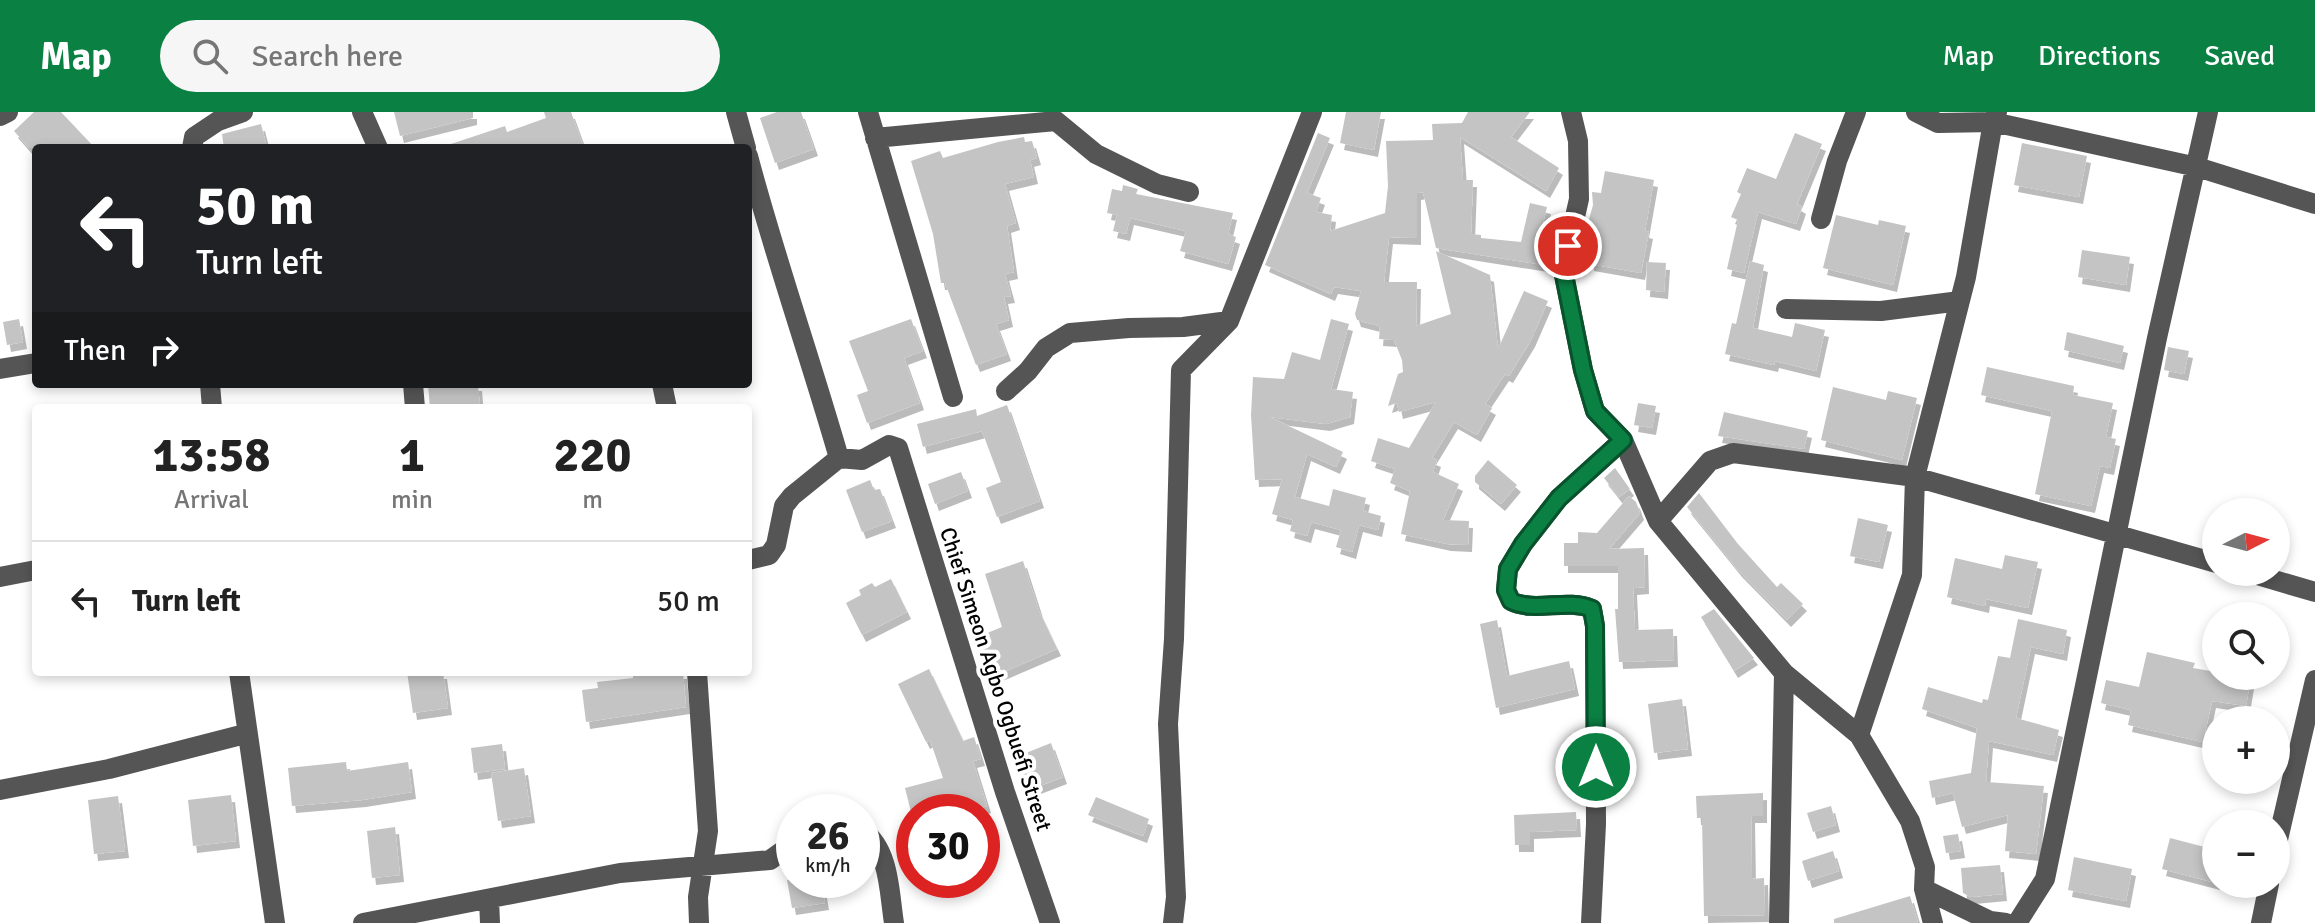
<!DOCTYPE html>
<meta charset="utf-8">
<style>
body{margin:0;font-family:Signika,sans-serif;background:#f6f6f6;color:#222;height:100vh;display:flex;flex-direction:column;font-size:30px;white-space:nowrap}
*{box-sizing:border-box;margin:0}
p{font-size:26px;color:#767676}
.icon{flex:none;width:44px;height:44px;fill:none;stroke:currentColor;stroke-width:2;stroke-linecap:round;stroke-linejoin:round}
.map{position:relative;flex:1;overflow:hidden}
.side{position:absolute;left:32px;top:292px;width:720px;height:272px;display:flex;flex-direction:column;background:#fff;border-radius:8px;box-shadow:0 4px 12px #0003}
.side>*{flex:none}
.top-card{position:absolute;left:32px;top:32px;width:720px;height:244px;border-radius:8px;box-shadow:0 4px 12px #0003;background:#202124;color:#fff;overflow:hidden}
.needle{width:52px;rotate:84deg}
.tools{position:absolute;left:2202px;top:386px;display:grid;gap:16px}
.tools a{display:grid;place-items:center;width:88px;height:88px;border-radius:50%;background:#fff;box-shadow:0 4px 12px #0003;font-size:40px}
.speed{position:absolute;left:776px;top:682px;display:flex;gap:16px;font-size:40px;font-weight:700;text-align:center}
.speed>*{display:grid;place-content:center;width:104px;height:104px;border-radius:50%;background:#fff;box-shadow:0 4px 12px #0003;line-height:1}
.speed small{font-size:20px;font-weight:400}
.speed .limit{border:12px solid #d22;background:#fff;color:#111}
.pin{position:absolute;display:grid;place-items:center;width:68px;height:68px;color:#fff;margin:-34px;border:4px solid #fff;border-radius:50%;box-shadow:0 2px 8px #0007}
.me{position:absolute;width:88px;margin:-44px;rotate:0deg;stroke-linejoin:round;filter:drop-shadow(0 0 6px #0008)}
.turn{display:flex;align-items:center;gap:28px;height:168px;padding:0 32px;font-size:36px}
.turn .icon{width:104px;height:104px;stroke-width:2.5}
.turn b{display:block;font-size:56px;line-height:68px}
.then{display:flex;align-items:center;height:76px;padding:0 32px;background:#0003;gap:16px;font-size:30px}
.eta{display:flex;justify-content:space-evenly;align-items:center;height:136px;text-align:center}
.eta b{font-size:48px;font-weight:700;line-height:56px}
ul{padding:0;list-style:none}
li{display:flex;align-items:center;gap:24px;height:120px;padding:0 32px;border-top:2px solid #e0e0e0}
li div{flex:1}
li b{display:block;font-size:30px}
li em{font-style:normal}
header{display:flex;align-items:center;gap:48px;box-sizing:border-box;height:112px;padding:0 40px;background:#0b8043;color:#fff}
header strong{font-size:38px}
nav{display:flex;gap:44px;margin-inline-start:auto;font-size:28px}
.search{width:560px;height:72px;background:#f6f6f6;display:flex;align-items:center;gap:20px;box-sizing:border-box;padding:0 28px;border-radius:44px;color:#767676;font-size:30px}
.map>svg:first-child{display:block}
</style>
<header>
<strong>Map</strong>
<div class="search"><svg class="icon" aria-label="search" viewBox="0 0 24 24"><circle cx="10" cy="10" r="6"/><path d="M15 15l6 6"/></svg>Search here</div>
<nav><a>Map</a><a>Directions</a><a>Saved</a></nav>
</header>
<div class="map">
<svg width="2315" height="811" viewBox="0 0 2315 811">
<defs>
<filter id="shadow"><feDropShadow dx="4" dy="7" stdDeviation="0" flood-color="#0004"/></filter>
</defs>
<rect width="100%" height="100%" fill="#fff"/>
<path fill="#c4c4c4" filter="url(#shadow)" d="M34,0H61L95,36H29L14,19Z
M394,0H473V6L400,24Z
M544,0H571L584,36H448V33L505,14L507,20L546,6Z
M777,0H801L814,37L775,51L760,6Z
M1346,0H1381L1374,38L1340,31Z
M1468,0H1530L1511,25L1559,56L1546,79L1460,25L1463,68H1473L1471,122L1481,123V126L1521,130L1530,91L1547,95L1539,128L1548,129L1544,153L1436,136L1423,80L1417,81V126L1389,125L1384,170H1417L1416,214L1451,202L1436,139L1490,163L1498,237L1524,179L1548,189L1531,228L1509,264L1505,262L1485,292L1492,296L1477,323L1454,310L1432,346L1437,348L1433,360L1459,372L1443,408L1469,409L1468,433L1447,432L1401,422L1410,379L1390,371L1395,357L1371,349L1378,326L1409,336L1436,290L1399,300L1397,291L1388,294L1398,262L1403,260L1402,248L1394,228L1379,227L1380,214L1357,208L1355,202L1361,179L1334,175L1331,182L1265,153L1318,21L1330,26L1307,81L1321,86L1316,100L1332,103L1330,119L1385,101L1388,74L1386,29L1433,28L1432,12L1462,11Z
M261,12L267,36H224L222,22Z
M1795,21L1822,32L1797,92L1802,95L1796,112L1758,100L1744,161L1727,157L1738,108L1731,105L1741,82L1737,80L1747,56L1776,67Z
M1024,25L1025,30L1032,29L1037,46L1030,48L1034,65L1005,72L1016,111L1007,114L1014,160L1005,162L1011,184L1004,185L1009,208L996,212L1007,242L976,253L945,171H941L933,122L911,49L940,39L943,46L998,30Z
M2022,31L2087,44L2079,85L2014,73Z
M1605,59L1654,68L1645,119L1649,120L1641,161L1590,152L1591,126L1584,125L1593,93L1592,80L1601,81Z
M1123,73L1138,77L1136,82L1233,101L1228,122L1236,125L1228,152L1180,139L1186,119L1130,106L1126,122L1113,119L1117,103L1107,101L1112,77L1122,79Z
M1836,103L1878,113L1879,108L1906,114L1893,173L1823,156Z
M2082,138L2130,145L2126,173L2078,165Z
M1750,149L1764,153L1753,216L1792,225L1795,211L1825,218L1816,259L1775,249L1774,253L1725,242L1732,211L1736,212Z
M1647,150L1666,151L1664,180L1646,178Z
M19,207L23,230L7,233L3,210Z
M911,207L923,239L904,246L920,291L867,311L857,283L868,279L849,229Z
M1331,207L1349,212L1331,277L1353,280L1350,305L1326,312L1270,305L1343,340L1336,355L1307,342L1295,385L1329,394L1333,377L1366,386L1363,399L1381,404L1378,418L1359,413L1352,440L1336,435L1341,418L1311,410L1307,424L1290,419L1293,408L1272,402L1282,367L1255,368L1251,303L1253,265L1284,267L1292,240L1320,248Z
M2067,220L2124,234L2120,251L2064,238Z
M2168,235L2189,239L2184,262L2164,258Z
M1987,255L2074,274L2073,283L2113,291L2106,325L2116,327L2110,356L2100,354L2091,394L2035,382L2052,299L1981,283Z
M428,272H478L480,296H430Z
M1833,275L1886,288L1888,279L1917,286L1902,348L1821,328Z
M1638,291L1656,294L1652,316L1634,313Z
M1007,293L1040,389L997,405L986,376L1001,370L982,319L923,335L917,312L976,297L977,304Z
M1724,300L1808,319L1804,337L1718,324Z
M1488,348L1517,373L1501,392L1475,370V364Z
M1615,356L1630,377L1619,385L1604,366Z
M961,360L968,379L935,392L928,372Z
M870,368L874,378L880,377L892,409L862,420L846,378Z
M1699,381L1738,432L1777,475L1781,471L1803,492L1787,508L1738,458L1687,395Z
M1629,384L1636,390L1640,401L1609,437L1644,436L1645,475L1633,476L1635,518L1673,517L1674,548L1619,550L1615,497H1618V454H1564V431H1578V420L1597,421Z
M1858,406L1888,413L1879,450L1850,444Z
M2005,443L2038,450L2028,496L1986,487L1985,494L1947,485L1955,446L2002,457Z
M1023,449L1039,499L1057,537L992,565L975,526L1002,515L985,462Z
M891,467L907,500L862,523L846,491L861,483L859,478L872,471L875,475Z
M1714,497L1754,546L1734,559L1701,505Z
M2018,507L2067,518L2063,542L2031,535L2016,606L2059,618L2053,643L1989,629L1986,670L2044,674L2036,742L2005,739L2008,703L1962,715L1953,681L1932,686L1929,669L1971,661L1977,616L1922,597L1928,575L1982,591L1983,587L1988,588L1998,544L2010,546Z
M1497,508L1507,564L1569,549L1575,577L1496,596L1480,512Z
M2147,540L2195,551L2193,556L2216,560V564H2251L2246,594L2212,589L2203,630L2128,613L2131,598L2101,591L2106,568L2139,575Z
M929,557L963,629L974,625L981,647L973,649L987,694L968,700H911L905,676L943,666L930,628L926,630L898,572Z
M407,560H443L448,596L413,601Z
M633,560H683L686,595L586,610L582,578L598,576L597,570L633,566Z
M1682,587L1688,637L1654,641L1648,592Z
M1051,631L1063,665L1029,678L1016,645Z
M502,632L505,657L474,661L471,636Z
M346,650L347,659L408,650L412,680L362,688L292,694L288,656Z
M524,656L531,704L498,709L491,661Z
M1763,681V704H1751L1752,767L1764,766L1765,803L1704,804L1702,706H1697L1696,684Z
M231,683L236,729L193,734L188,688Z
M118,684L125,739L94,742L88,688Z
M1096,685L1149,707L1143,724L1088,703Z
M1831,694L1836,713L1813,720L1807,701Z
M1576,700L1577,718L1530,720V733H1515L1514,703Z
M395,715L400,763L372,766L367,719Z
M1958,722L1961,739L1946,741L1943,724Z
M2170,726L2216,738V771L2162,757Z
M1833,739L1839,759L1808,769L1802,749Z
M2074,745L2132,757L2126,789L2068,778Z
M2000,753L2003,782L1971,785L1963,781L1961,756Z
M787,768H821L825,791L792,796Z
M1910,784L1918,811H1834V807Z"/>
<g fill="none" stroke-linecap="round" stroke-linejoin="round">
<path stroke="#555" stroke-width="20" d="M362,0L378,36
M736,0L746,36
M868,0L953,285
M1571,0L1578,29L1579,87L1563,158L1583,258L1595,299L1623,328L1658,409L1784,561L1859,623L1910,709L1925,755L1924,777L1933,811
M1916,0L1938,11L1993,10L2197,55L2315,92
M0,4L8,0
M875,26L1056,9L1096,42L1157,72L1189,80
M192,36L194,25L218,9L243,0
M748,44C775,146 810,245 839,346
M1821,107L1837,49L1856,0
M1786,197L1881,199L1960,189
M0,257L36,251
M210,272L212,296
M413,272L415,296
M662,272L667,296
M1006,279L1028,259L1046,236L1070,221L1129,216L1183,215L1229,209
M1658,409L1710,349L1733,341L1915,365L2216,451
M748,448L769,443L776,433L784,394L792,384L839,346L862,348L889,333L898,336L1005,680L1050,811
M2247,460L2315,480
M0,465L36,458
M239,560L275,811
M697,560L708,719L698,785L699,811
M1859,623L1912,463L1915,365L1966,165L1993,10L1997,0
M0,678L109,657L245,622
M862,718C890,738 889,780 894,811
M2276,736L2315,568
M1924,777L1990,809L2006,811
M489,787L490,811
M363,811L620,761L770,748L794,731
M1173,811L1176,785L1168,612L1174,527L1181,258L1229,209L1312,0
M1591,811L1596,712L1595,514L1592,497C1566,486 1536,501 1511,489L1506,478L1508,457L1523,432L1559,386L1623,328
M1779,811L1784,561
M2017,811L2045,767L2157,226L2208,0
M2261,811L2269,772"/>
</g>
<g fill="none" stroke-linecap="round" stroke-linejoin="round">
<defs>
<path id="route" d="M1568,134L1563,158L1583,258L1595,299L1623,328L1559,386L1523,432L1508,457L1506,478L1511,489C1536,501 1566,486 1592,497L1595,514L1596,655"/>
</defs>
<use href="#route" stroke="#07532c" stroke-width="20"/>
<use href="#route" stroke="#0b8043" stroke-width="14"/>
</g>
<g text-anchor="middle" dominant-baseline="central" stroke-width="8" stroke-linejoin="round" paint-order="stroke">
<g font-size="22" fill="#000" stroke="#fff">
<text transform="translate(996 567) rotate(72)">Chief Simeon Agbo Ogbuefi Street</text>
</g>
</g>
</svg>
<div class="tools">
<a><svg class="needle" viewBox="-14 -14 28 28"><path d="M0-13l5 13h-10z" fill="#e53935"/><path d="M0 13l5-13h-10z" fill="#767676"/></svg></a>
<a><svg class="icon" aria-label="search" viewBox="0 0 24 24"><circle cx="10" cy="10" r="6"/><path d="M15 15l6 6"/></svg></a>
<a>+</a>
<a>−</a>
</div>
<div class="speed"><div>26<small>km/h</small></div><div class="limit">30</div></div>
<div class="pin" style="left:1568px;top:134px;background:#d93025"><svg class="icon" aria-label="arrive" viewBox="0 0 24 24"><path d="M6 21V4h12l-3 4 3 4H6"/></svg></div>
<svg class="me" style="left:1596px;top:655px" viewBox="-20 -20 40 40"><circle r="17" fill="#0b8043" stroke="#fff" stroke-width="3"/><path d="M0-11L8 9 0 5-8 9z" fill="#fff"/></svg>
<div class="top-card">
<div class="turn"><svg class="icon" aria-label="left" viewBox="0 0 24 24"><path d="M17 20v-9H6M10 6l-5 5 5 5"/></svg><div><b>50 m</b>Turn left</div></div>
<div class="then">Then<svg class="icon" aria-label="right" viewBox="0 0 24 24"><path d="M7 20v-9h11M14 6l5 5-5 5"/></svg></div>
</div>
<section class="side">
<div class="eta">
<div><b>13:58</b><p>Arrival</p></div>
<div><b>1</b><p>min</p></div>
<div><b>220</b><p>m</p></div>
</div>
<ul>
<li><svg class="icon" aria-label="left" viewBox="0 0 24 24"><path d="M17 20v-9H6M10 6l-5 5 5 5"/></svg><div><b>Turn left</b></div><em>50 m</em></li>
</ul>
</section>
</div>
